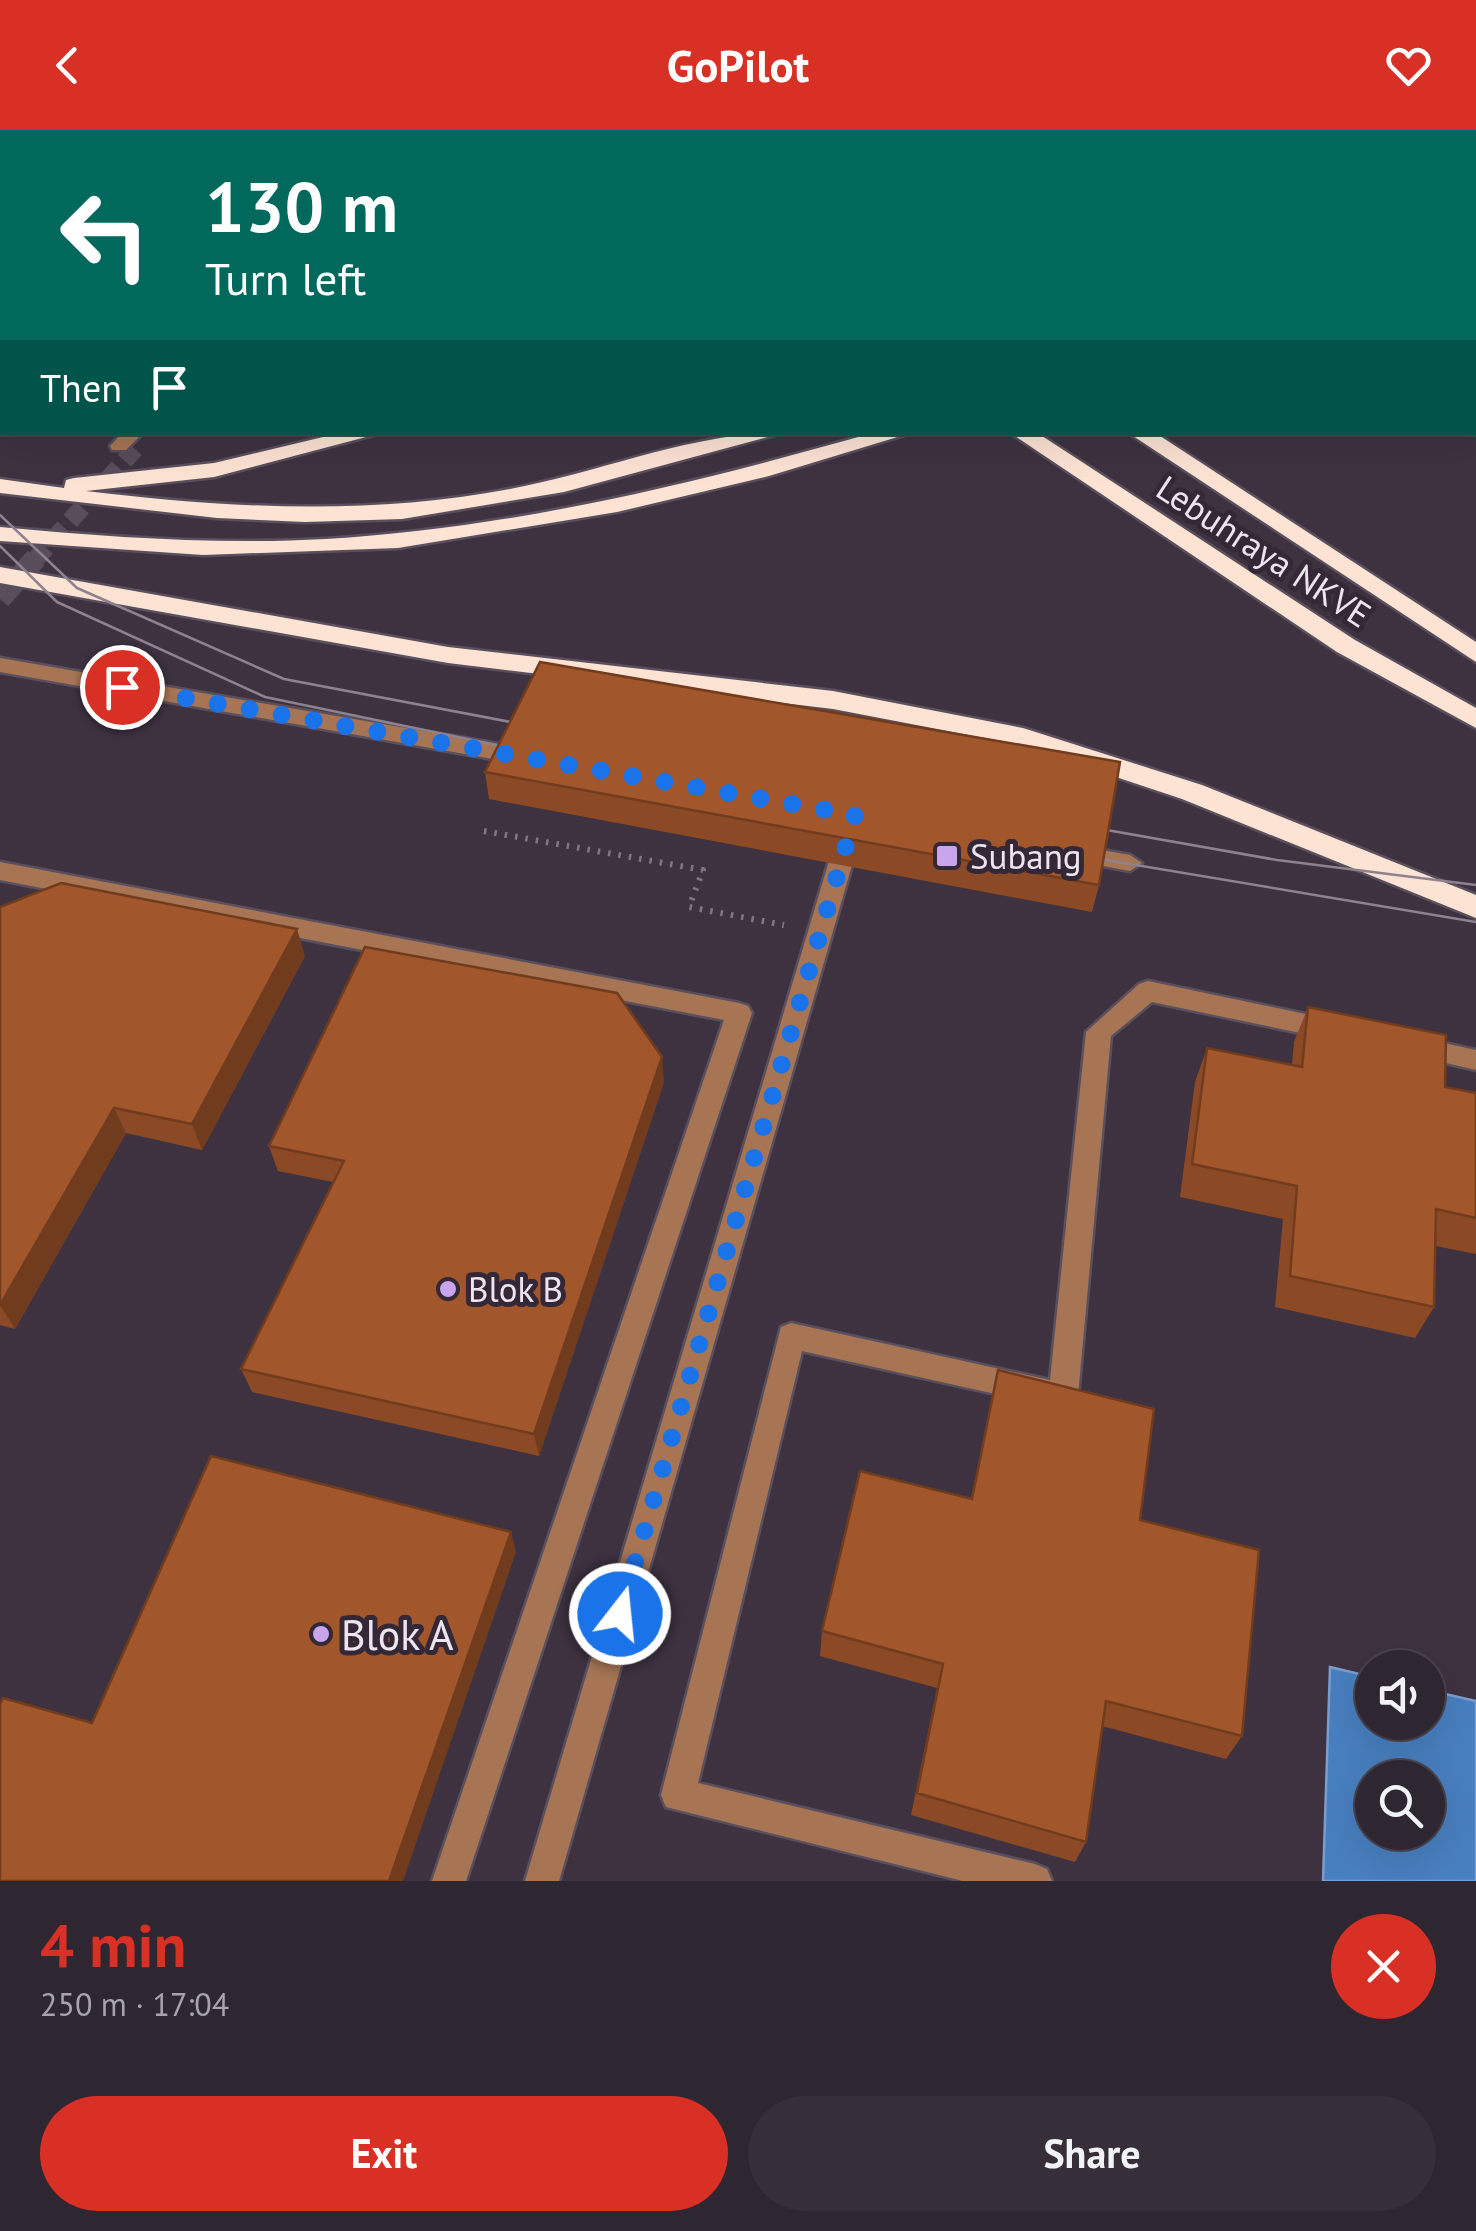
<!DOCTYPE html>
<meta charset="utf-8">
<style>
body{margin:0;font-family:"PT Sans",sans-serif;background:#362e39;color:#f1f3f6;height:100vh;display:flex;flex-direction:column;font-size:38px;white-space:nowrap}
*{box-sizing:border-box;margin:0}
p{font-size:32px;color:#a7a5ab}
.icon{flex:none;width:55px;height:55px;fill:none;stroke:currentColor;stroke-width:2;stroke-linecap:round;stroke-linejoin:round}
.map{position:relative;height:1751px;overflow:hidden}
.drawer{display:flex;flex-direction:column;background:#2e2631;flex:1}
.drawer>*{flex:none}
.banner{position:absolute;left:0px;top:0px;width:1478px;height:305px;box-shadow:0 10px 40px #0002,0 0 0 2px #49434d;background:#00695c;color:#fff;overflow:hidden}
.fabs{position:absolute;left:1355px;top:1520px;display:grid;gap:20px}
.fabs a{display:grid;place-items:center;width:90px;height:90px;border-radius:50%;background:#2e2631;box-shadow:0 10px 40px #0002,0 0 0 2px #49434d;font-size:50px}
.pin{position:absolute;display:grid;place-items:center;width:85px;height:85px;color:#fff;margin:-42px;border:5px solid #fff;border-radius:50%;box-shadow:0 2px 10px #0007}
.me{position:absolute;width:110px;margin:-55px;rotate:16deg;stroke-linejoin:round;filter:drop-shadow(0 0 8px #0008)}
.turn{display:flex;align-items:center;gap:35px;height:210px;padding:0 40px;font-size:45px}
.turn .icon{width:130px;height:130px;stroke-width:2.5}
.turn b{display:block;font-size:70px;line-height:85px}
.then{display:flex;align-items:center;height:95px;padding:0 40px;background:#0003;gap:20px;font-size:38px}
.round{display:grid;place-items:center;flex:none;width:105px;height:105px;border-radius:52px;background:#362e39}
.headline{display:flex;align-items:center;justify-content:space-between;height:170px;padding:0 40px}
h1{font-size:60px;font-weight:800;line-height:75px;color:#d93025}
.button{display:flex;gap:20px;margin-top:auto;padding:20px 40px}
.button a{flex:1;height:115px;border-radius:60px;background:#d93025;color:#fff;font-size:40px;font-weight:800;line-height:115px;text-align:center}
.button a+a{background:#362e39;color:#f1f3f6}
header{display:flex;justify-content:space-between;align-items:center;height:130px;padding:0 40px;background:#d93025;color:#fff;font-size:45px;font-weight:800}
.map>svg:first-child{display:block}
</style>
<header><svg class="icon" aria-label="back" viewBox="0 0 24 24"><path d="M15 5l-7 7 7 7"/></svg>GoPilot<svg class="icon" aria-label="heart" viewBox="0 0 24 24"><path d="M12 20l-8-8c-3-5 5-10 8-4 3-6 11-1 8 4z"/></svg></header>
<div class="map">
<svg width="1476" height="1751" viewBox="0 0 1476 1751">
<rect width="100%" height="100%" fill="#3e3241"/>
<path fill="#487fbf" stroke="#7a9ecd" stroke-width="2.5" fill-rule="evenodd" d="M1330,1537L1372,1547V1592H1428V1560L1476,1571V1751H1323ZM1372,1648H1428V1702H1372Z"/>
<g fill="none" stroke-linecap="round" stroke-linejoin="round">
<path stroke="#584d5b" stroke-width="18" stroke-dasharray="18 9" stroke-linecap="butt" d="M34,431L135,319"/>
<path stroke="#584d5b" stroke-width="22" stroke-dasharray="22 11" stroke-linecap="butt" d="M0,469L36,428"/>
<defs>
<path id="minor" d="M84,0H101L103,2H86Z
M125,0H141V2H126Z
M446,0H462L463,2H448Z
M123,302H144L126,320H112L110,316Z
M0,528L527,619L538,627L527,635L0,542Z
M849,696L861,704L559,1751H525L837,704Z
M1074,715L1130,725L1142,733L1130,741L1066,729L1062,723Z
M0,732L739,873L748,876L752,883L466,1751H432L724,890L0,750Z
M1148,851L1334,890L1343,893L1347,900L1343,907L1334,910L1152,872L1111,906L1078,1266L1073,1276L1063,1279L802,1221L698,1653L1035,1734L1047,1739L1052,1751H963L666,1677L661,1665L781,1197L791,1193L1050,1250L1086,902L1139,854Z
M1412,906L1476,920V940L1403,923L1399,916L1403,909Z"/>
<path id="highway" d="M594,0H613L614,2H596Z
M661,0H681L682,2H663Z
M743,0H763L764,2H745Z
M812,0H830L831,2H813Z
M1440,0H1458L1459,2H1441Z
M1476,78V92H1475V78Z
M344,302H385L214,347L86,361C228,378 369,386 510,359C601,342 694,302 786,302L564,362L402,389L305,392L217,388L0,363V349L64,358L66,350L74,348L214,333Z
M876,302H914L769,346L617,382L398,418L203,425L0,411V397C108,407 217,415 326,409C514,398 696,353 876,302Z
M1009,302H1036L1355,510L1476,578V598L1337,522Z
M1127,302H1154L1476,512V532Z
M0,437L448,517L833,561L1023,598L1202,655L1476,765V788L1182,669L1020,615L833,579L448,533L0,453Z"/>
</defs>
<use href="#minor" stroke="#5a4f5d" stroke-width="5"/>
<use href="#highway" stroke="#5a4f5d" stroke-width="5"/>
<path stroke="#807683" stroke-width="6" stroke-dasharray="2.5 8" stroke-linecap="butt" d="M484,701L703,740L689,777L784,795"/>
<use href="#minor" fill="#a77554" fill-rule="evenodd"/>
<use href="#highway" fill="#fde3d4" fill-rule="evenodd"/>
<path stroke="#8d838f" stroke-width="2.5" d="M0,385L77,458L284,549L537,597
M0,416L57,472L265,567L526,621
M1084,696L1277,730L1476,755
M1076,725L1476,792"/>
</g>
<path fill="#8b4a25" d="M485,642L1099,755L1092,782L489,669Z
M0,777L305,826L202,1020L126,1003L15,1199L0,1195Z
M1308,877L1445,957L1476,963V1124L1436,1116L1434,1177L1415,1208L1275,1177L1283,1089L1180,1067L1195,952L1207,918L1292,935L1294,912Z
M664,952L539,1326L252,1262L241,1239L333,1052L278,1041L269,1016Z
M998,1240L1140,1390L1242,1606L1226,1629L1102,1596L1086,1712L1075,1732L911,1685L937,1558L820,1526L822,1501L971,1369Z"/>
<path fill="#713c1e" d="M297,799L305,826L202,1020L192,994Z
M662,927L664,952L539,1326L534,1304Z
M114,978L126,1003L15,1199L0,1175Z
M511,1402L516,1422L403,1751H389Z"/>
<path fill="#a2562b" stroke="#713c1e" stroke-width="2.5" d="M185,0H399L400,2H185Z
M540,532L1120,632L1099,755L485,642Z
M61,753L297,799L192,994L114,978L0,1175V777Z
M365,817L617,863L662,927L534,1304L241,1239L344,1031L269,1016Z
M1308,877L1446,905L1445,957L1476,963V1088L1436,1079L1434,1177L1290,1146L1297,1056L1192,1034L1207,918L1302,937Z
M998,1240L1154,1279L1140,1390L1259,1420L1242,1606L1106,1571L1086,1712L917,1663L943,1534L822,1501L860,1341L972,1369Z
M211,1326L511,1402L389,1751H0V1574L3,1568L92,1593Z"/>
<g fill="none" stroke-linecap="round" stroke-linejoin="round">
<path stroke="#1a73e8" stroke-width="18" stroke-dasharray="0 32.4" d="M122,557L855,685L620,1484"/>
</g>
<g fill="#c9a5ee" stroke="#342836" stroke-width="4">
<rect x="935" y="714" width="24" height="24" rx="5"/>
<circle cx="448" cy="1159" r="10"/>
<circle cx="321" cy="1504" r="10"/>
</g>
<g text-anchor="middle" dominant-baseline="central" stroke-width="10" stroke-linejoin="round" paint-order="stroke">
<g font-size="35" fill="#ede5ee" stroke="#342836">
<text transform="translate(1264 421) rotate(33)">Lebuhraya NKVE</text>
</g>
<g font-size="35" fill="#ede5ee" stroke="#342836" text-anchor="start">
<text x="970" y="726">Subang</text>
<text x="468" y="1159">Blok B</text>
</g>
<g font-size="42" fill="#ede5ee" stroke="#342836" text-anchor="start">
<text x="341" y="1504">Blok A</text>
</g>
</g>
</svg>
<div class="fabs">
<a><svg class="icon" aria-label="sound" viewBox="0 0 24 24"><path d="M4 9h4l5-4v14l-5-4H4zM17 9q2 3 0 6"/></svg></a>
<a><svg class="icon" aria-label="search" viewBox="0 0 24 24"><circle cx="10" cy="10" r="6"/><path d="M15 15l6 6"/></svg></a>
</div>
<div class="pin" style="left:122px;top:557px;background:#d93025"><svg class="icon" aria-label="arrive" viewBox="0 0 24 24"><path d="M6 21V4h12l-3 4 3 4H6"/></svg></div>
<svg class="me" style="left:620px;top:1484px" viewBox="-20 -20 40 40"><circle r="17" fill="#1a73e8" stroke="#fff" stroke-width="3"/><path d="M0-11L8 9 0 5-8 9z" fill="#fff"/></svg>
<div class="banner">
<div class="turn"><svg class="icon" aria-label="left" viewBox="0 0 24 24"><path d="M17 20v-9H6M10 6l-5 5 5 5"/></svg><div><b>130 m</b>Turn left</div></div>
<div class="then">Then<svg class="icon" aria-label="arrive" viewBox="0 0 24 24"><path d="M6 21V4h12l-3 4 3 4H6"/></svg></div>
</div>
</div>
<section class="drawer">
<div class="headline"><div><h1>4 min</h1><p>250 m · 17:04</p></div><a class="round" style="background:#d93025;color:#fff"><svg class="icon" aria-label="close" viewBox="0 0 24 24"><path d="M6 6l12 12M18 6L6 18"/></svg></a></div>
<div class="button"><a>Exit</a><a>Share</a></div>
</section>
